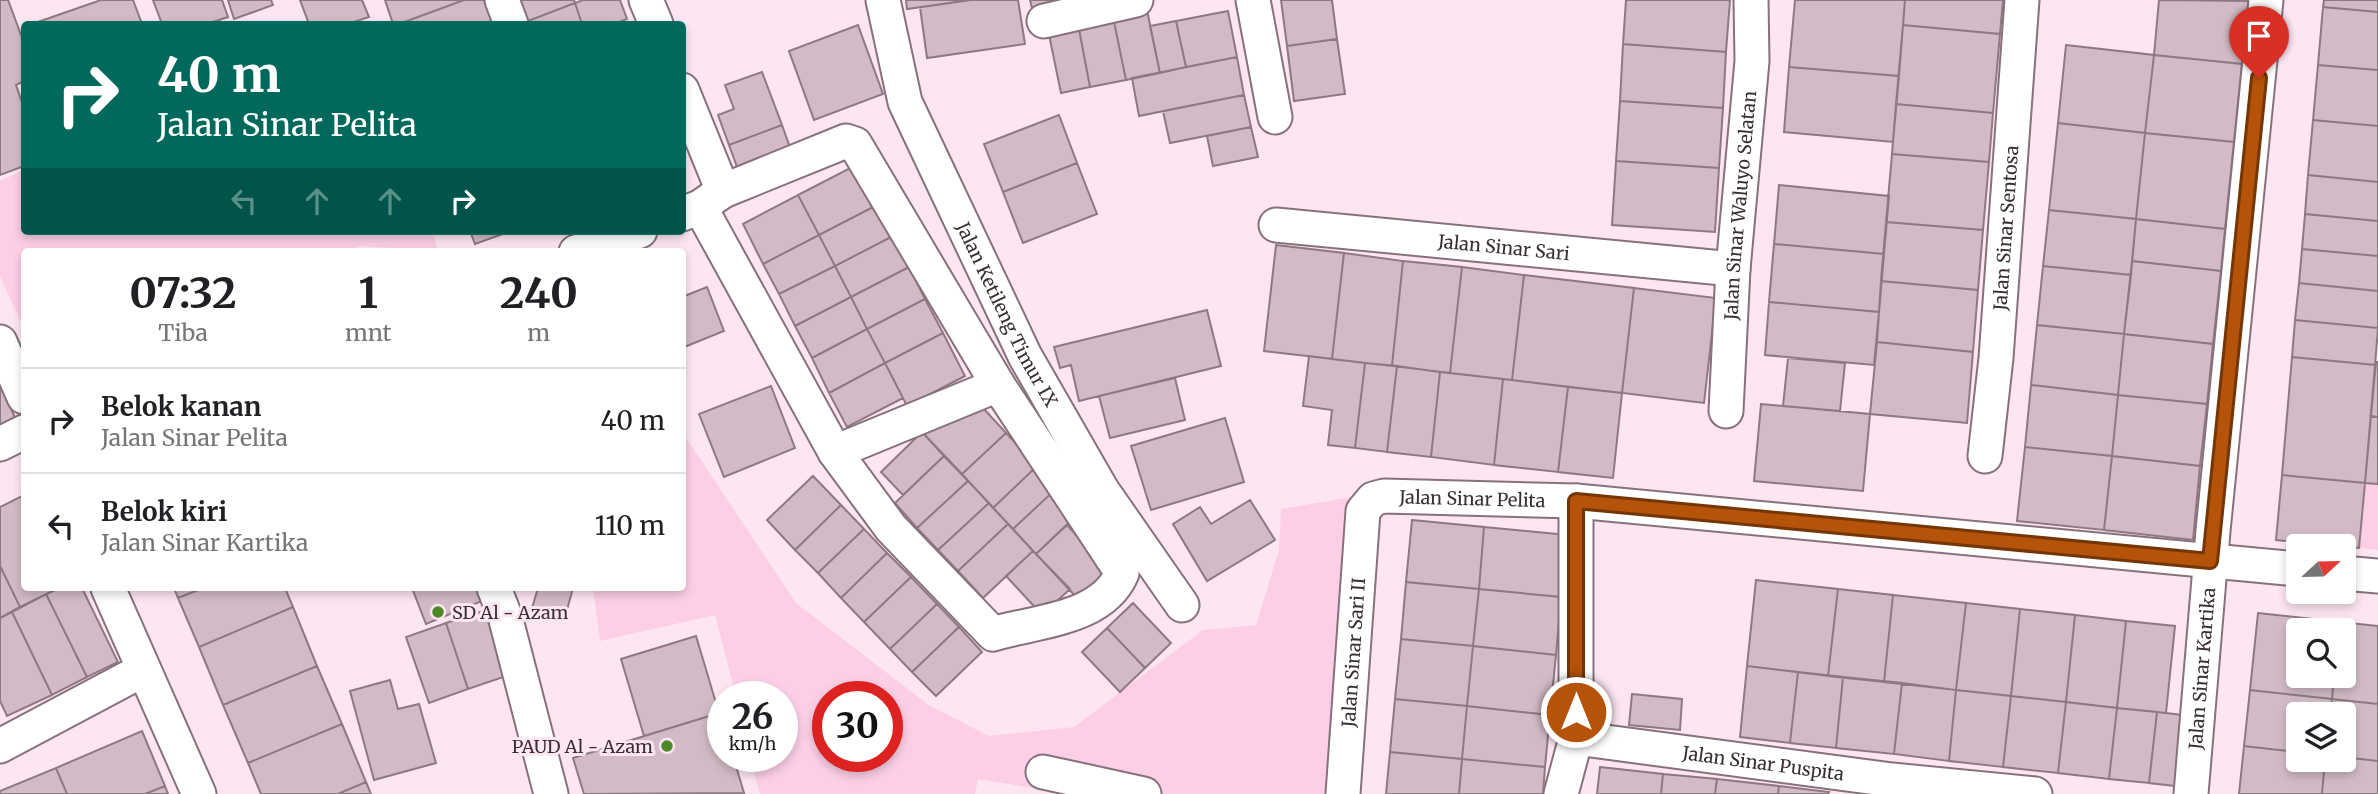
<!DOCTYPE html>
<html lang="id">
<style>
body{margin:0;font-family:Merriweather,serif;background:#f2f2f2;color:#202124;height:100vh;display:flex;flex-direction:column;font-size:26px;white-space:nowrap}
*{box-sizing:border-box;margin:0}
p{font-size:23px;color:#757577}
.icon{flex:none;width:38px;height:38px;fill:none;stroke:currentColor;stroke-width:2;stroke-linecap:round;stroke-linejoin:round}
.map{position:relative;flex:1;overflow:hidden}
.side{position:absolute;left:21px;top:248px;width:665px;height:343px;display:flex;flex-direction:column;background:#fff;border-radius:7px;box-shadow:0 4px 10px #0003}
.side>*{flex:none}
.guide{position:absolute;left:21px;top:21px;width:665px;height:214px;border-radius:7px;box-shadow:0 4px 10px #0003;background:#00695c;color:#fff;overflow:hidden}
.needle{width:46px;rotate:68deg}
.buttons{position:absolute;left:2286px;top:534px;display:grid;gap:14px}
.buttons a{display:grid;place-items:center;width:70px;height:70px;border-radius:7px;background:#fff;box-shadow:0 4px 10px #0003;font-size:35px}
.speed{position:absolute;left:707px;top:681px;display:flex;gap:14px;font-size:35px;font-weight:700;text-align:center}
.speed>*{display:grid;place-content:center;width:91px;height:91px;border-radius:50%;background:#fff;box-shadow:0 4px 10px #0003;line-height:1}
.speed small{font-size:18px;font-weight:400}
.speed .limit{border:10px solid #d22;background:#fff;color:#111}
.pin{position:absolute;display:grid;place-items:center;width:60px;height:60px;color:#fff;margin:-72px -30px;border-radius:50% 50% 50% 0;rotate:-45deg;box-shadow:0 0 7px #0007}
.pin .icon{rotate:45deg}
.me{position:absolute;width:77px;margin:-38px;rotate:0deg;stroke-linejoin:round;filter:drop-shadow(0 0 5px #0008)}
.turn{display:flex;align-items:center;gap:24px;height:147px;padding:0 21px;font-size:32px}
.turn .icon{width:91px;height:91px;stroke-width:2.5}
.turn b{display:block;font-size:49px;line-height:60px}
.lanes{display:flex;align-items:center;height:66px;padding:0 21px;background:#0003;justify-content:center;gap:35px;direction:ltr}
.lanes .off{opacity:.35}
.eta{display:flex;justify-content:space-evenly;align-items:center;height:119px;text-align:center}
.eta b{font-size:42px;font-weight:700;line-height:49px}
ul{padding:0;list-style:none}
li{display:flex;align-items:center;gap:21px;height:105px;padding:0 21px;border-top:2px solid #e0e0e0}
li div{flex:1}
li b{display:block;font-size:26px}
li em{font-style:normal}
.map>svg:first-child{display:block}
</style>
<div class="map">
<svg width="2378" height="794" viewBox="0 0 2378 794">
<rect width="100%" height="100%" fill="#fde6f2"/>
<path fill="#fccfe6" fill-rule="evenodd" d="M24,170V231H433L438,251L360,246L344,252H24V329L0,276V181Z
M683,433L796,603L930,706L989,736L1074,727L1203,630L1256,625L1279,550L1281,509L1358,496L1330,794H1069L978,779L975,794H760L750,756H782V696H736L715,615L600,641L593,588H682ZM828,696H887V756H828Z
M2365,483L2378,484V550L2359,548Z"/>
<path fill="#d2bbc6" stroke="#8e7983" stroke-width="2" d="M0,0H8L24,43V81L16,85L24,108V166L0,175Z
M101,0H133L142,24H32Z
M153,0H222L228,17L207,24H162Z
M228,0H271L273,5L234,19Z
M300,0H362L369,17L348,24H309Z
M385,0H464L399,24H393Z
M464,0H484L492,21L482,24H399Z
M520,0H574L575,3L528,21Z
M583,0H620L627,19L614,24H582L575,3Z
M906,0H971L907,9Z
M971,0H1018L1025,44L927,58L920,7Z
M1030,0H1068V1L1032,8Z
M1281,0H1332L1337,39L1287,46Z
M1626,0H1730L1726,52L1623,44Z
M1795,0H1905L1899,76L1789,67Z
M1905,0H2003L2000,34L1903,25Z
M2159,0L2249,1L2242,64L2154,55Z
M2324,0H2378V12L2323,7Z
M575,3L582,24H529L528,21Z
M2323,7L2378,12V70L2318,65Z
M1147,10L1160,73L1126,80L1113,17Z
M1228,11L1237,57L1186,67L1176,21Z
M1113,17L1126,80L1090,87L1078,24Z
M1176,21L1186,67L1160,73L1150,26Z
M1078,24L1090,87L1061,93L1048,30Z
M858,25L883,94L814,120L789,51Z
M1903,25L2000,34L1993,113L1896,104Z
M1337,39L1345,94L1294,101L1287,46Z
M1623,44L1726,52L1723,108L1620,101Z
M2066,45L2154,55L2145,133L2058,123Z
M2154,55L2242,64L2234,142L2145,133Z
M1237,57L1244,95L1139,116L1132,78Z
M2318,65L2378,70V126L2313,120Z
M1789,67L1899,76L1893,142L1784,132Z
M762,72L782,125L729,145L718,115L734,109L725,85Z
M1244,95L1251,127L1170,143L1163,111Z
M1620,101L1723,108L1719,168L1616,161Z
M1896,104L1993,113L1989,162L1892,154Z
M1059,115L1077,163L1003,192L984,144Z
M2313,120L2378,126V182L2308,175Z
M2058,123L2145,133L2136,219L2049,210Z
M782,125L793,156L740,175L729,145Z
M1251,127L1258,157L1213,166L1207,136Z
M2145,133L2234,142L2225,229L2136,219Z
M1892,154L1989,162L1983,230L1886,222Z
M1616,161L1719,168L1715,232L1612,225Z
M1077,163L1097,214L1023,243L1003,192Z
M856,165L877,205L819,235L798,195Z
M2308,175L2378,182V221L2305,214Z
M1779,185L1889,196L1884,254L1774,244Z
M798,195L819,235L763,264L743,224Z
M877,205L893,236L835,266L819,235Z
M2049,210L2136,219L2131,275L2043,266Z
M2305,214L2378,221V256L2302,249Z
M2136,219L2225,229L2221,271L2132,261Z
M1886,222L1983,230L1978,290L1881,281Z
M470,231H511L475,244Z
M819,235L835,266L779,294L763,264Z
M893,236L909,267L851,297L835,266Z
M1774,244L1884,254L1879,312L1769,302Z
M1276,245L1344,253L1332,359L1264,351Z
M2302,249L2378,256V291L2299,283Z
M1344,253L1403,261L1392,366L1332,359Z
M1403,261L1462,267L1450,373L1392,366Z
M2132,261L2221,271L2213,344L2124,334Z
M835,266L851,297L795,326L779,294Z
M2043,266L2131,275L2124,334L2037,325Z
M909,267L925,299L867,329L851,297Z
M1462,267L1524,275L1512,380L1450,373Z
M1524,275L1634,288L1622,393L1512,380Z
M1881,281L1978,290L1973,352L1877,342Z
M2299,283L2378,291V328L2295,320Z
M707,287L724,331L682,348V297Z
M1634,288L1716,298L1704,403L1622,393Z
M851,297L867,329L812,358L795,326Z
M925,299L943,333L885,363L867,329Z
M1769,302L1879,312L1874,365L1765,355Z
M1207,310L1221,366L1079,401L1071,365L1060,368L1054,347Z
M2295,320L2378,328L2375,365L2292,357Z
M2037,325L2124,334L2118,395L2031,385Z
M867,329L885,363L829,393L812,358Z
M943,333L965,376L907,406L885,363Z
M2124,334L2213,344L2207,404L2118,395Z
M1877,342L1973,352L1967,423L1870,414Z
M1309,356L1365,363L1355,448L1328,445L1332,410L1303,406Z
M2292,357L2375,365L2365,483L2282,475Z
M1788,358L1845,363L1840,411L1783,406Z
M2376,362H2378V417L2371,416Z
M885,363L903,398L847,427L829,393Z
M1365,363L1397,366L1387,452L1355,448Z
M1397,366L1440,372L1431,457L1387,452Z
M1440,372L1503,379L1494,465L1431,457Z
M1175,378L1185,420L1110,438L1099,396Z
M1503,379L1568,387L1558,472L1494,465Z
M0,384L17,422L0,429Z
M2031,385L2118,395L2112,456L2025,447Z
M771,386L795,448L724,477L699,414Z
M1568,387L1622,393L1613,478L1558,472Z
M2118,395L2207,404L2200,466L2112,456Z
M1761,404L1870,414L1863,491L1754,481Z
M984,409L1006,433L962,474L922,432Z
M2371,416L2378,417V484L2365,483Z
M1225,418L1244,482L1151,510L1131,446Z
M922,432L944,456L903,495L881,472Z
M1006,433L1037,466L993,508L962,474Z
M2025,447L2112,456L2104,530L2017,521Z
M944,456L968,481L917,528L895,503Z
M2112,456L2200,466L2193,540L2104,530Z
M1037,466L1057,488L1013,529L993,508Z
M2282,475L2365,483L2359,548L2276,540Z
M813,476L841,505L795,550L767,520Z
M968,481L989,503L938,550L917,528Z
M1057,488L1080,512L1036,554L1013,529Z
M24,495V588H59L20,607L0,566V507Z
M1250,500L1275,540L1207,581L1173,524L1200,507L1211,524Z
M989,503L1008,524L958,571L938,550Z
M841,505L864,529L818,573L795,550Z
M1412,520L1484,527L1479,589L1406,582Z
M1008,524L1033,551L983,598L958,571Z
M1067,525L1110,571L1079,600L1036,554Z
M1484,527L1567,535L1561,597L1479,589Z
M864,529L887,553L841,598L818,573Z
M1033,551L1070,589L1042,615L1006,576Z
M887,553L911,577L864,622L841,598Z
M0,566L20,607L0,618Z
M911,577L937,604L890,649L864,622Z
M1756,580L1838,589L1828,676L1747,666Z
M1406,582L1479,589L1473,646L1401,639Z
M59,588H82L118,662L87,677L46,594Z
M174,588H203L178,598Z
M203,588H285L293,607L199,647L178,598Z
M412,588H477L482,601L426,624Z
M538,588H573L565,617L532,608Z
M1479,589L1561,597L1556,655L1473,646Z
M1838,589L1893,595L1884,682L1828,676Z
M46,594L87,677L52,695L12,612Z
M1893,595L1966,603L1956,690L1884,682Z
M1133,603L1171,643L1145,668L1107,628Z
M1966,603L2020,609L2011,696L1956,690Z
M937,604L959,627L912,672L890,649Z
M293,607L317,666L223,705L199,647Z
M489,609L512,674L468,689L446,623Z
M2020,609L2075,615L2066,702L2011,696Z
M12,612L52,695L7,716L0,701V618Z
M2258,613L2340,622L2339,630H2298V676H2334L2332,699L2250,690Z
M2075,615L2126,621L2117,708L2066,702Z
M2126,621L2175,626L2166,713L2117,708Z
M2340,622L2378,626V704L2332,699L2334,676H2343V630H2339Z
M446,623L468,689L429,703L406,637Z
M959,627L982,652L936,696L912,672Z
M1107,628L1145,668L1120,692L1082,652Z
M696,636L719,713L644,736L621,659Z
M1401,639L1473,646L1467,706L1395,699Z
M1473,646L1556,655L1550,715L1467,706Z
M317,666L342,724L248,763L223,705Z
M1747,666L1798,672L1790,743L1740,737Z
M1798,672L1843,677L1836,748L1790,743Z
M1843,677L1902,683L1894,754L1836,748Z
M390,680L398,709L419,704L436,763L374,780L350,691Z
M1902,683L1956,690L1949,761L1894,754Z
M1956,690L2011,696L2003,767L1949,761Z
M2250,690L2332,699L2330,714H2298V752L2244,746Z
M1632,694L1682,699L1680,730L1629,725Z
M2011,696L2066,702L2058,773L2003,767Z
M1395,699L1467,706L1462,759L1390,752Z
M2332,699L2378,704V761L2343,757V714H2330Z
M2066,702L2117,708L2109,779L2058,773Z
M1467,706L1550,715L1545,767L1462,759Z
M2117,708L2157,712L2149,783L2109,779Z
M2157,712L2191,716L2183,787L2149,783Z
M719,713L723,724V756H733L744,793L584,794L573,758Z
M342,724L366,782L338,794H261L248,763Z
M142,731L165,786L145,794H67L56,768Z
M2244,746L2298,752V760H2325L2322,794H2239Z
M1390,752L1462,759L1459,794H1386Z
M2343,757L2378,761V794H2322L2325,760Z
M1462,759L1545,767L1543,794H1459Z
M1600,767L1663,774L1661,794H1597Z
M56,768L67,794H0V791Z
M1663,774L1717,779L1715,794H1661Z
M1717,779L1779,786L1778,794H1715Z
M366,782L371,794H338Z
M165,786L168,794H145Z
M1779,786L1829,792L1828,794H1778Z"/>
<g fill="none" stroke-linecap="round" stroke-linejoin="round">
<defs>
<g id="minor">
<path d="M502,0L511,24"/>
<path d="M646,0L656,24"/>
<path id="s1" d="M883,0L905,102L1025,356L1102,490L1182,605"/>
<path d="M1253,0L1275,117"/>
<path d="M1044,21L1136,0"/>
<path d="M682,90L723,191"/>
<path d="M700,207L835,452L998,385"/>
<path d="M682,214L700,207L723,191L846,141L855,144L998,385L1122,573C1102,620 1035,621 993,634L891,528L835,452"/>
<path id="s2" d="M1276,225L1733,269"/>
<path d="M576,252L640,231"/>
<path d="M0,342L24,397"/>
<path id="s3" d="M1726,411L1733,269L1752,61L1751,0"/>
<path d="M0,444L24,432"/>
<path id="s4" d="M1985,456L1996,358L2022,0"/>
<path d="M2343,573L2378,576"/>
<path d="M108,588L199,794"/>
<path d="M494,588L505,616L551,794"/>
<path id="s5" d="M1576,738L1892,780L2035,794"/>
<path d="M0,746L143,670"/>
<path d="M1043,772L1144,794"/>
<path id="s6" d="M1343,794L1363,511L1373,499L1384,496L1576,501L2298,569"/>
<path d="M1561,794L1576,738V501"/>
<path id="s7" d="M2191,794L2213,531L2266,0"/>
</g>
</defs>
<use href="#minor" stroke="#86717c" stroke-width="37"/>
<use href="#minor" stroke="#fff" stroke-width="33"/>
</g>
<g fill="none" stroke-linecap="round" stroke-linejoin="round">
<defs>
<path id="route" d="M1576,712V501L2210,561L2259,78"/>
</defs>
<use href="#route" stroke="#753606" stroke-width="18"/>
<use href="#route" stroke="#b45309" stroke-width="12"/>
</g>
<g fill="#4b8826" stroke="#fde6f2" stroke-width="2.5">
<circle cx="438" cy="612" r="7"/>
<circle cx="667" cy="746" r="7"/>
</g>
<g text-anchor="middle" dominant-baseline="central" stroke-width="6" stroke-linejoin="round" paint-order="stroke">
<g font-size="18" fill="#382f34" stroke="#fde6f2">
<text stroke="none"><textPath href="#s3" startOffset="206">Jalan Sinar Waluyo Selatan</textPath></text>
<text stroke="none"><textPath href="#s4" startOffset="229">Jalan Sinar Sentosa</textPath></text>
<text stroke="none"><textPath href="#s2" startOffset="229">Jalan Sinar Sari</textPath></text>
<text stroke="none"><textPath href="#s1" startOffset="340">Jalan Ketileng Timur IX</textPath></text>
<text stroke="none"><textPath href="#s6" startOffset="399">Jalan Sinar Pelita</textPath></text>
<text stroke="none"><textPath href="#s6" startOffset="142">Jalan Sinar Sari II</textPath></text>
<text stroke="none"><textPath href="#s7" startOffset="126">Jalan Sinar Kartika</textPath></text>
<text stroke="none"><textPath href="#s5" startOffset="189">Jalan Sinar Puspita</textPath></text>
</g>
<g font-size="18" fill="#382f34" stroke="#fde6f2" text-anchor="start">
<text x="452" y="612">SD Al - Azam</text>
<text x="653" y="746" text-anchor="end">PAUD Al - Azam</text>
</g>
</g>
</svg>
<div class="buttons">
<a><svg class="needle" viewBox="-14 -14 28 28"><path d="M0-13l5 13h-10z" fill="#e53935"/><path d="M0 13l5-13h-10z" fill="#757577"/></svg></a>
<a><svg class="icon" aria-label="search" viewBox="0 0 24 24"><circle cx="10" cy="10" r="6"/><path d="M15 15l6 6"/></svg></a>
<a><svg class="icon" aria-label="layers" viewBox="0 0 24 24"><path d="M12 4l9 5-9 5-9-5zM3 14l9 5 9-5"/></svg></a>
</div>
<div class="speed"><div>26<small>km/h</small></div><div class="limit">30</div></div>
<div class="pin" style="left:2259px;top:78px;background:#d93025"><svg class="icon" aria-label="arrive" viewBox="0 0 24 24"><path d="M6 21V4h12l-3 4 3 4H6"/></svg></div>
<svg class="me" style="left:1576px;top:712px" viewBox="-20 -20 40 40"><circle r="17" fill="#b45309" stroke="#fff" stroke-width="3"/><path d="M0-11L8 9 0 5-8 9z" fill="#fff"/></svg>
<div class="guide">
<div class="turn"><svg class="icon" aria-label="right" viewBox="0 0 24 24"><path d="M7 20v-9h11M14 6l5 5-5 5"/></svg><div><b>40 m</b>Jalan Sinar Pelita</div></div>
<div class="lanes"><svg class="icon off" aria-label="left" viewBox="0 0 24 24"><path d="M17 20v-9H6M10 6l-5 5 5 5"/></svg><svg class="icon off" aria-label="ahead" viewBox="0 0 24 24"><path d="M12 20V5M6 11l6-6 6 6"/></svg><svg class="icon off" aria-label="ahead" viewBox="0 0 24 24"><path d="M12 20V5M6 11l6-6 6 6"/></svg><svg class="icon" aria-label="right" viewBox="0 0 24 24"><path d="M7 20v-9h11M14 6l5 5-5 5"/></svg></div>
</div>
<section class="side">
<div class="eta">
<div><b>07:32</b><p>Tiba</p></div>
<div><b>1</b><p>mnt</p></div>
<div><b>240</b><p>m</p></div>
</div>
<ul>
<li><svg class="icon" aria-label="right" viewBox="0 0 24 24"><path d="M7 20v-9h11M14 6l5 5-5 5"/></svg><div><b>Belok kanan</b><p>Jalan Sinar Pelita</p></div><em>40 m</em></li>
<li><svg class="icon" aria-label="left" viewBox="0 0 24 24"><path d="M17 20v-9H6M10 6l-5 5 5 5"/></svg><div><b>Belok kiri</b><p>Jalan Sinar Kartika</p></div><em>110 m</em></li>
</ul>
</section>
</div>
